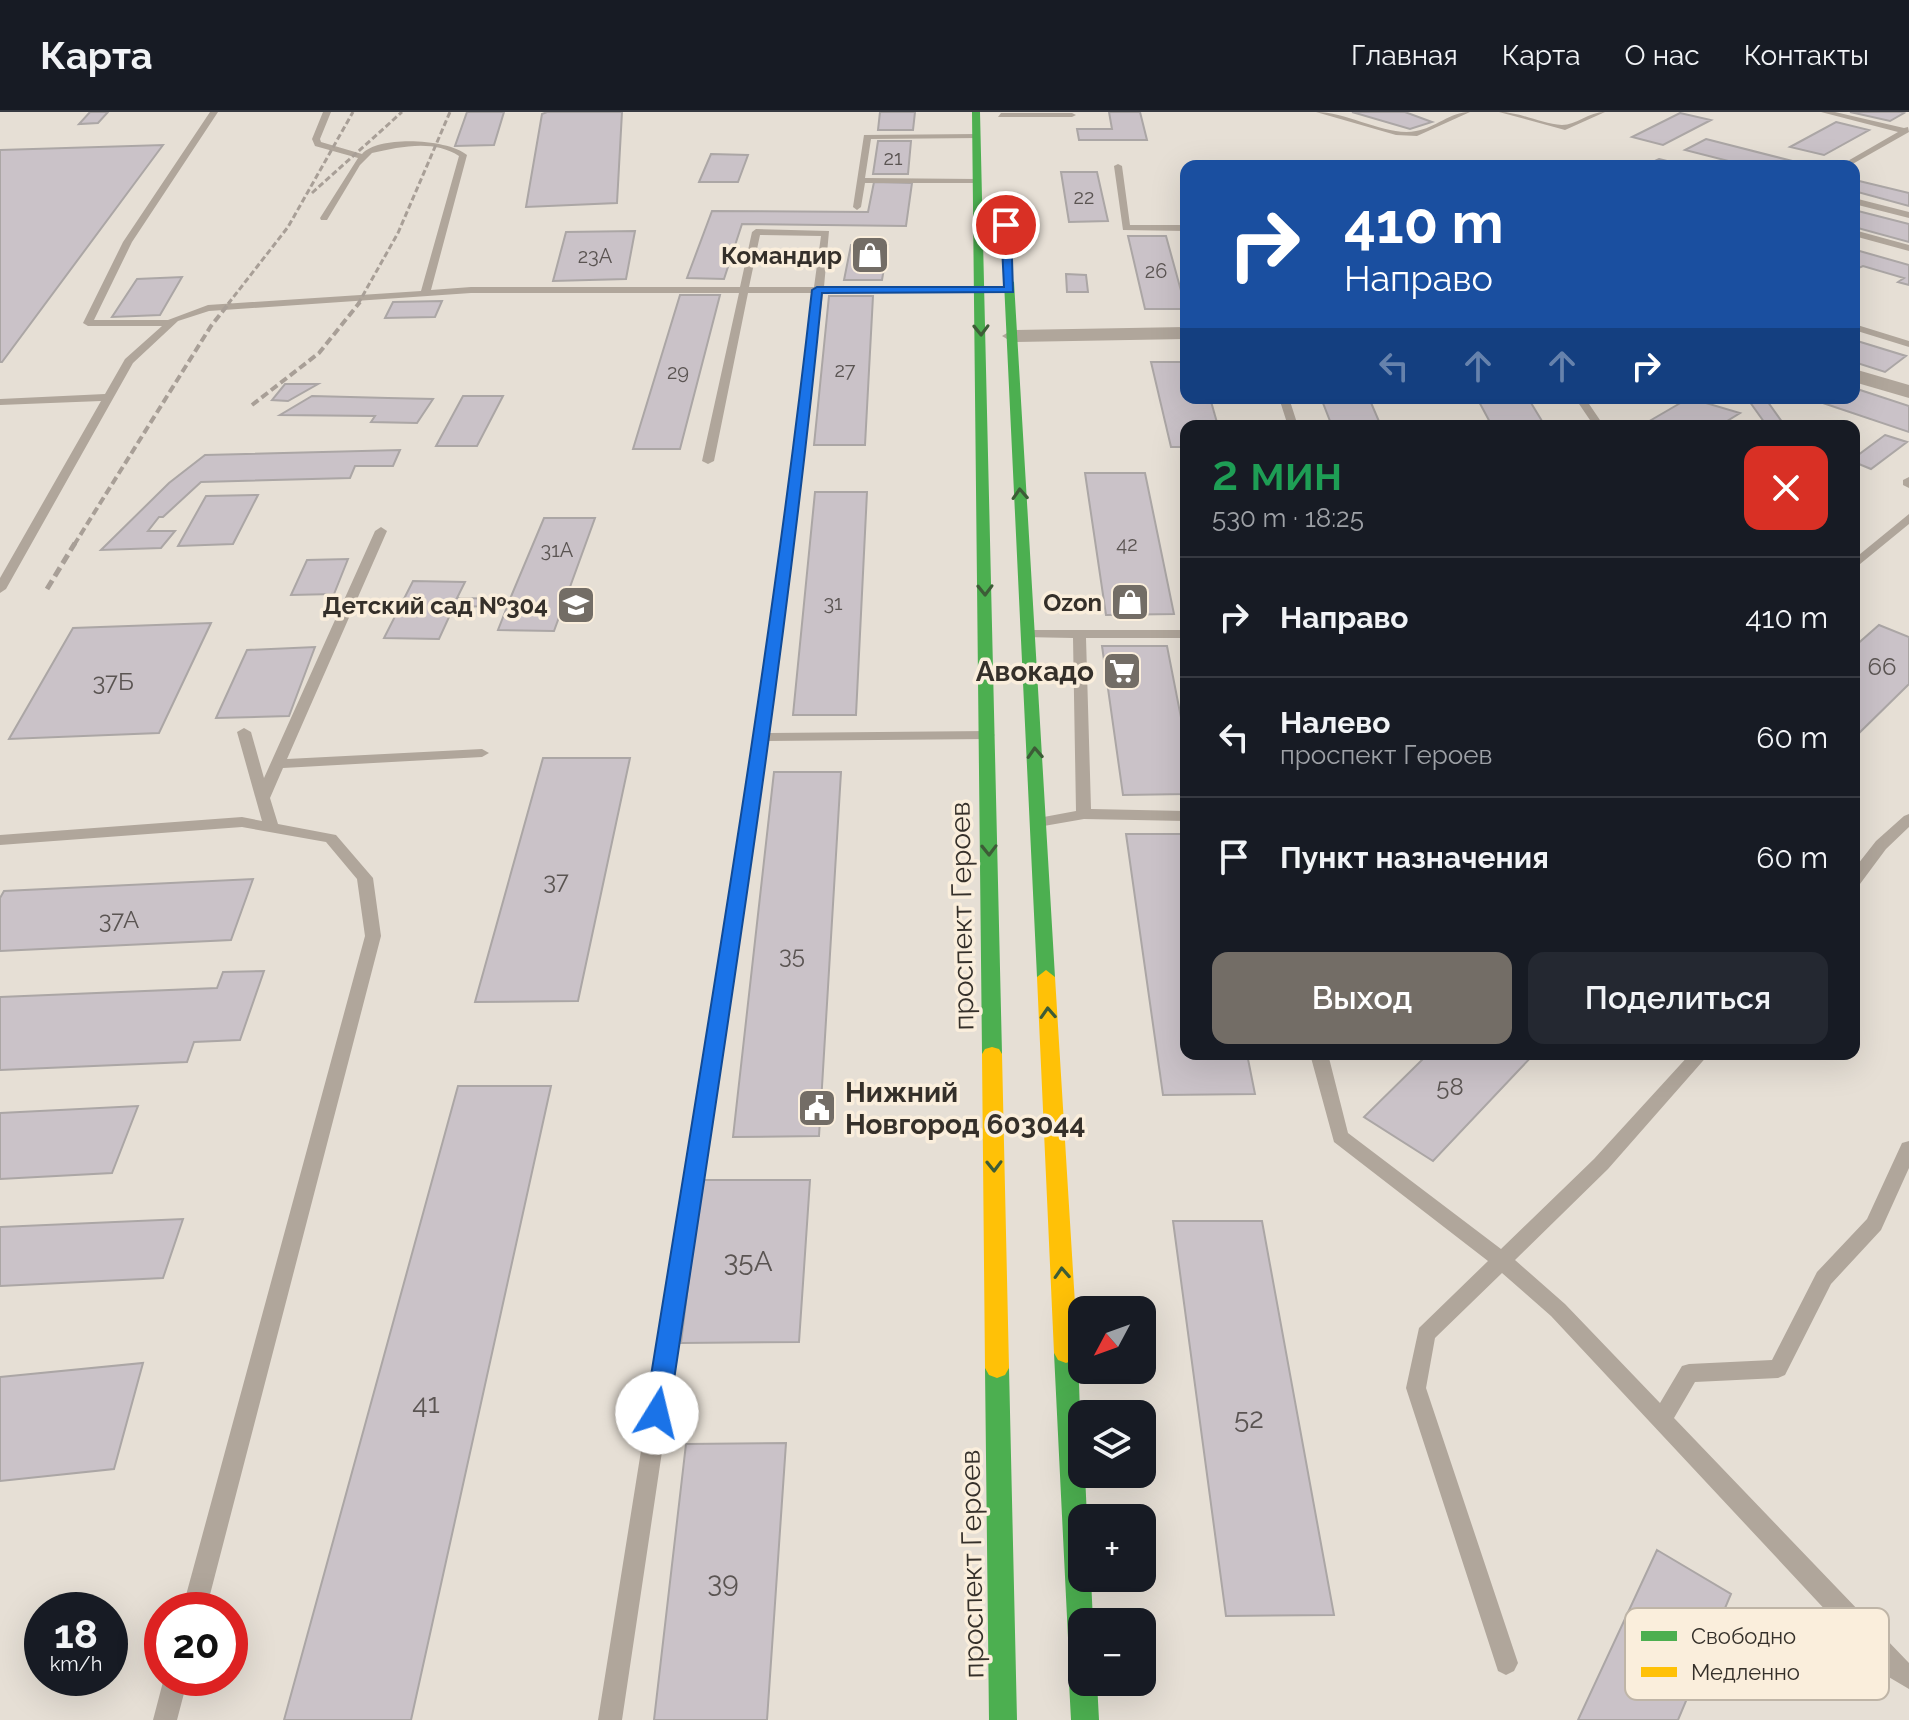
<!DOCTYPE html>
<html lang="ru">
<meta charset="utf-8">
<style>
body{margin:0;font-family:Raleway,sans-serif;background:#242831;color:#f1f3f6;height:100vh;display:flex;flex-direction:column;font-size:30px;white-space:nowrap}
*{box-sizing:border-box;margin:0}
p{font-size:26px;color:#9ea1a6}
.icon{flex:none;width:44px;height:44px;fill:none;stroke:currentColor;stroke-width:2;stroke-linecap:round;stroke-linejoin:round}
.map{position:relative;flex:1;overflow:hidden}
.side{position:absolute;left:1180px;top:308px;width:680px;height:640px;display:flex;flex-direction:column;background:#171b24;border-radius:16px;box-shadow:0 8px 32px #0002}
.side>*{flex:none}
.banner{position:absolute;left:1180px;top:48px;width:680px;height:244px;border-radius:16px;box-shadow:0 8px 32px #0002;background:#1a4fa0;color:#fff;overflow:hidden}
.needle{width:52px;rotate:229deg}
.buttons{position:absolute;left:1068px;top:1184px;display:grid;gap:16px}
.buttons a{display:grid;place-items:center;width:88px;height:88px;border-radius:16px;background:#171b24;box-shadow:0 8px 32px #0002;font-size:40px}
.speed{position:absolute;left:24px;top:1480px;display:flex;gap:16px;font-size:40px;font-weight:700;text-align:center}
.speed>*{display:grid;place-content:center;width:104px;height:104px;border-radius:50%;background:#171b24;box-shadow:0 8px 32px #0002;line-height:1}
.speed small{font-size:20px;font-weight:400}
.speed .limit{border:12px solid #d22;background:#fff;color:#111}
.pin{position:absolute;display:grid;place-items:center;width:68px;height:68px;color:#fff;margin:-34px;border:4px solid #fff;border-radius:50%;box-shadow:0 2px 8px #0007}
.me{position:absolute;width:88px;margin:-44px;rotate:9deg;stroke-linejoin:round;filter:drop-shadow(0 0 6px #0008)}
.turn{display:flex;align-items:center;gap:28px;height:168px;padding:0 32px;font-size:36px}
.turn .icon{width:104px;height:104px;stroke-width:2.5}
.turn b{display:block;font-size:56px;line-height:68px}
.lanes{display:flex;align-items:center;height:76px;padding:0 32px;background:#0003;justify-content:center;gap:40px;direction:ltr}
.lanes .off{opacity:.35}
.round{display:grid;place-items:center;flex:none;width:84px;height:84px;border-radius:16px;background:#242831}
.summary{display:flex;align-items:center;justify-content:space-between;height:136px;padding:0 32px}
h1{font-size:48px;font-weight:600;line-height:60px;color:#1e9e55}
.primary-button{display:flex;gap:16px;margin-top:auto;padding:16px 32px}
.primary-button a{flex:1;height:92px;border-radius:16px;background:#736d66;color:#fff;font-size:32px;font-weight:600;line-height:92px;text-align:center}
.primary-button a+a{background:#242831;color:#f1f3f6}
ul{padding:0;list-style:none}
li{display:flex;align-items:center;gap:24px;height:120px;padding:0 32px;border-top:2px solid #363941}
li div{flex:1}
li b{display:block;font-size:30px}
li em{font-style:normal}
header{display:flex;align-items:center;gap:48px;box-sizing:border-box;height:112px;padding:0 40px;background:#171b24;border-bottom:2px solid #363941}
header strong{font-size:38px}
nav{display:flex;gap:44px;margin-inline-start:auto;font-size:28px}
.map>svg:first-child{display:block}
</style>
<header>
<strong>Карта</strong>
<nav><a>Главная</a><a>Карта</a><a>О нас</a><a>Контакты</a></nav>
</header>
<div class="map">
<svg width="1909" height="1608" viewBox="0 0 1909 1608">
<rect width="100%" height="100%" fill="#e6dfd5"/>
<path fill="#cac2c8" stroke="#aba6a5" stroke-width="2" d="M90,0H108L98,11L79,12Z
M467,0H504L494,33L455,34Z
M547,0H622L617,91L526,95L542,2Z
M880,0H915L913,18H878Z
M1109,0H1140L1147,28H1079L1077,17H1112Z
M1352,0H1405L1432,10L1410,17Z
M1850,0H1901L1904,1L1890,9Z
M1680,1L1711,8L1663,33L1632,25Z
M1836,10L1869,18L1824,43L1790,35Z
M1706,27L1808,53L1748,54L1685,38Z
M878,29H911L908,62H873Z
M163,33L2,250H0V38Z
M711,42L748,43L738,70H699Z
M1659,47L1687,54H1644Z
M1061,60H1097L1108,109L1069,110Z
M1855,68L1909,81V94L1854,79Z
M874,70L912,71L906,114L742,112L724,167L687,166L712,99L868,100Z
M1854,98L1909,112V130L1854,115Z
M635,119L626,167L553,169L566,120Z
M1128,124H1166L1186,197H1145Z
M851,133H888L882,168H844Z
M1856,138L1909,153V173L1898,170L1904,166L1863,154L1854,158Z
M1066,162L1086,163L1088,180H1067Z
M182,165L160,203L112,205L137,167Z
M680,183H720L680,337H633Z
M829,184H873L865,333H814Z
M442,189L435,205L385,206L393,190Z
M1854,228L1906,244L1885,260L1854,250Z
M1151,250H1186V286H1210L1218,314H1186V335H1171Z
M285,272H318L288,289L272,288Z
M1854,276L1909,294V320L1808,286H1854Z
M312,284L388,286L433,287L417,311L371,310L375,304L280,303Z
M463,284H503L477,334H436Z
M1321,286H1369L1381,314H1332Z
M1477,286H1528L1545,314H1492Z
M1689,286L1740,301L1719,314H1641Z
M1747,286H1765L1785,314H1767Z
M1885,323L1907,330L1871,357L1854,350V341L1858,343Z
M400,338L393,354H355L350,366L201,370L163,405H159L148,419H175L161,436L101,438L169,371L205,343Z
M1085,361H1145L1174,502L1106,503Z
M815,380H867L856,603H793Z
M258,383L233,432L178,434L206,384Z
M544,406H595L554,519L498,518L507,495L454,494L439,527L384,526L413,469L465,470L457,486L510,487Z
M348,447L334,482L291,483L307,448Z
M211,511L159,621L9,627L73,516Z
M1879,513L1909,525V572L1854,626V535Z
M1102,534H1167L1186,631V682L1123,683Z
M315,535L289,604L216,606L247,538Z
M543,646H630L578,889L475,890Z
M774,660H841L819,1024L733,1025Z
M1126,722H1186V942H1247L1255,982L1163,983Z
M253,767L231,828L0,839V786L4,779Z
M264,859L240,928L194,930L187,950L0,958V885L217,876L223,860Z
M1428,942H1534L1433,1049L1364,1005Z
M458,974H551L411,1608H284Z
M138,994L112,1061L0,1067V1001Z
M701,1068H810L799,1230L681,1231Z
M183,1107L163,1166L0,1174V1115Z
M1173,1109H1262L1334,1503L1226,1504Z
M143,1251L114,1357L0,1369V1265Z
M786,1331L767,1608H654L686,1332Z
M1657,1438L1731,1482L1678,1608H1578Z"/>
<g fill="none" stroke-linecap="round" stroke-linejoin="round">
<path fill="#b0a69b" fill-rule="evenodd" d="M210,0H218L132,130L94,208H168L208,193L421,179L459,44C433,27 400,35 372,41L360,53L327,108H321L320,106L358,46L315,34L312,27L323,0H331L320,27L321,30L362,42C379,23 448,27 467,43L431,178L471,175H740L752,120L756,117L829,119L824,175H1009L1014,178L1009,181H823L770,621L988,619L995,623L988,627L768,629L622,1608H598L755,625L814,181H748L714,349L708,352L702,349L739,181H471L209,199L178,209L133,251L6,477L0,481V466L101,289L0,293V287L105,282L125,247L162,214H88L83,211L123,130ZM760,123L821,124L814,175H749Z
M1316,0C1348,0 1387,25 1416,19C1435,16 1450,0 1470,0L1417,24L1396,23Z
M1499,0C1521,0 1541,12 1562,13C1576,13 1589,0 1605,0L1565,18Z
M1821,0H1835L1904,16L1908,15L1909,20L1849,54H1839L1898,20Z
M1001,1H1072L1076,3L1072,5H998Z
M977,22L980,26L871,27L865,66L977,67L981,69L977,71H865L861,95L857,98L853,95L864,23Z
M1118,52L1122,54L1130,113H1186V119L1123,118L1114,54Z
M1854,86L1909,100V106L1854,92Z
M1854,118L1909,133V139L1854,124Z
M1854,212L1909,229V235L1854,218Z
M1279,286H1289L1298,314H1288Z
M1575,286H1585L1604,314H1594Z
M1909,365V376L1903,373V368Z
M1909,402V412L1854,457V447Z
M381,415L387,419L287,647L482,637L489,641L482,645L283,656L270,686L278,712L336,723L373,766L381,824L206,1498H182L365,824L357,767L326,730L242,715L0,733V723L242,705L262,709L237,620L244,616L251,620L264,666L375,419Z
M1027,518H1186V526H1086L1091,697L1186,699V709L1084,707L1038,715L1033,713L1030,710L1033,707L1076,699L1073,526L1022,525V519Z
M1909,702V715L1886,737L1860,772L1854,773V757L1876,729L1904,704Z
M1310,942H1328L1348,1021L1501,1137L1594,1047L1690,942H1709L1608,1057L1515,1148L1565,1192L1660,1291L1682,1254L1689,1252L1772,1248L1817,1160L1867,1107L1902,1031L1909,1029V1056L1881,1118L1831,1172L1785,1263L1778,1266L1695,1270L1674,1306L1909,1551V1577L1887,1564L1551,1204L1502,1161L1435,1226L1426,1276L1518,1551L1514,1559L1506,1563L1498,1559L1406,1276L1419,1216L1488,1149L1334,1030Z
M164,1566H188L177,1608H153Z"/>
<path fill="#b0a69b" fill-rule="evenodd" d="M1186,215V227L1012,230L1002,224L1012,218Z
M1854,257L1909,273V286L1854,270Z"/>
<path fill="#4caf50" fill-rule="evenodd" d="M972,0H980L1002,942L999,947H985L982,942Z
M1009,167L1014,170L1055,865L1046,872L1037,865L1004,170Z
M1066,1231L1074,1234L1078,1241L1082,1362H1085L1087,1406H1082V1466H1091L1093,1510H1082V1570H1097L1099,1608H1071L1069,1570L1073,1560L1079,1558L1073,1555L1069,1546L1054,1241L1058,1234Z
M997,1246L1005,1249L1009,1256L1017,1608H989L985,1256L989,1249Z"/>
<path fill="#ffc107" fill-rule="evenodd" d="M1046,858L1055,865L1078,1241L1074,1248L1066,1251L1058,1248L1054,1241L1037,865Z
M992,935L999,937L1002,942L1009,1256L1005,1263L997,1266L989,1263L985,1256L982,942L985,937Z"/>
<path stroke="#a89f97" stroke-width="3" stroke-dasharray="6 3" stroke-linecap="butt" d="M312,81L402,0
M228,192L288,115L353,0
M358,192L398,121L450,0"/>
<path stroke="#a89f97" stroke-width="4" stroke-dasharray="8 4" stroke-linecap="butt" d="M252,293L319,241L360,190
M74,433L211,214L230,190"/>
<path stroke="#a89f97" stroke-width="5" stroke-dasharray="10 5" stroke-linecap="butt" d="M47,477L75,431"/>
</g>
<defs><path id="oneway-chevron" d="M-2-3.5L2.5 0L-2 3.5" fill="none" stroke-width="1.6" stroke-linecap="round" stroke-linejoin="round" transform="scale(2)"/></defs>
<g stroke="#3d5c37">
<use href="#oneway-chevron" transform="translate(981 218) rotate(89)"/>
<use href="#oneway-chevron" transform="translate(1020 382) rotate(-93)"/>
<use href="#oneway-chevron" transform="translate(985 478) rotate(89)"/>
<use href="#oneway-chevron" transform="translate(1035 641) rotate(-93)"/>
<use href="#oneway-chevron" transform="translate(989 738) rotate(89)"/>
<use href="#oneway-chevron" transform="translate(1048 901) rotate(-93)"/>
<use href="#oneway-chevron" transform="translate(994 1054) rotate(89)"/>
<use href="#oneway-chevron" transform="translate(1062 1161) rotate(-93)"/>
</g>
<path fill="#1a73e8" stroke="#114b97" stroke-width="2" d="M1006,110L1011,113L1013,180L822,181C785,556 725,928 669,1301L666,1308L657,1312L649,1308L645,1301C705,927 770,554 812,178L817,175H1004L1001,113Z"/>
<defs>
<symbol id="shop-square" viewBox="-11 -11 22 22"><rect x="-9" y="-9" width="18" height="18" rx="4" fill="#736d66" stroke="#faeedc"/><path d="M-5-2.5h2.3a2.7 3.5 0 0 1 5.4 0H5L5.5 6h-11ZM-1.5-2.5h3a1.5 2.3 0 0 0-3 0Z" fill="#fff"/></symbol>
<symbol id="school-square" viewBox="-11 -11 22 22"><rect x="-9" y="-9" width="18" height="18" rx="4" fill="#736d66" stroke="#faeedc"/><path d="M0-5L7-2L0 1L-7-2ZM-4 1L0 2.5L4 1V4Q0 6-4 4Z" fill="#fff"/></symbol>
<symbol id="supermarket-square" viewBox="-11 -11 22 22"><rect x="-9" y="-9" width="18" height="18" rx="4" fill="#736d66" stroke="#faeedc"/><path d="M-6-5.5h2.5l.6 2H6L4.5 2H-2.5L-4.4-4H-6ZM-1.5 3.2a1.3 1.3 0 1 0 .1 0ZM3 3.2a1.3 1.3 0 1 0 .1 0Z" fill="#fff"/></symbol>
<symbol id="civic-square" viewBox="-11 -11 22 22"><rect x="-9" y="-9" width="18" height="18" rx="4" fill="#736d66" stroke="#faeedc"/><path d="M-.6-6.5H3V-4.5H.6V-3L4-1V1h2V6H-6V1h2V-1L-.6-3ZM-1.2 2.5V6h2.4V2.5Z" fill="#fff"/></symbol>
</defs>
<g fill-rule="evenodd">
<use href="#shop-square" x="848" y="121" width="44" height="44"/>
<use href="#shop-square" x="1108" y="468" width="44" height="44"/>
<use href="#school-square" x="554" y="471" width="44" height="44"/>
<use href="#supermarket-square" x="1100" y="537" width="44" height="44"/>
<use href="#civic-square" x="795" y="974" width="44" height="44"/>
</g>
<g text-anchor="middle" dominant-baseline="central" stroke-width="7" stroke-linejoin="round" paint-order="stroke">
<g font-size="20" fill="#5a5452">
<text x="893" y="46">21</text>
<text x="1084" y="85">22</text>
<text x="595" y="144">23А</text>
<text x="1156" y="159">26</text>
<text x="845" y="258">27</text>
<text x="678" y="260">29</text>
<text x="1127" y="432">42</text>
<text x="557" y="438">31А</text>
<text x="833" y="491">31</text>
</g>
<g font-size="24" font-weight="bold" fill="#35302a" stroke="#faeedc" text-anchor="end">
<text x="842" y="143">Командир</text>
<text x="1102" y="490">Ozon</text>
<text x="548" y="493">Детский сад №304</text>
</g>
<g font-size="24" fill="#5a5452">
<text x="1882" y="554">66</text>
<text x="113" y="569">37Б</text>
<text x="556" y="768">37</text>
<text x="119" y="807">37А</text>
<text x="792" y="842">35</text>
<text x="1450" y="974">58</text>
</g>
<g font-size="28" font-weight="bold" fill="#35302a" stroke="#faeedc" text-anchor="end">
<text x="1094" y="559">Авокадо</text>
<text x="845" y="980" text-anchor="start">Нижний<tspan x="845" dy="32">Новгород 603044</tspan></text>
</g>
<g font-size="28" fill="#35302a" stroke="#faeedc">
<text transform="translate(962 804) rotate(-91)">проспект Героев</text>
<text transform="translate(972 1452) rotate(-91)">проспект Героев</text>
</g>
<g font-size="28" fill="#5a5452">
<text x="748" y="1149">35А</text>
<text x="426" y="1291">41</text>
<text x="1249" y="1306">52</text>
<text x="723" y="1470">39</text>
</g>
</g>
<rect x="1625" y="1496" width="264" height="92" rx="12" fill="#faeedc" stroke="#bfb5a7" stroke-width="2"/>
<rect x="1641" y="1519" width="36" height="10" fill="#4caf50"/>
<rect x="1641" y="1555" width="36" height="10" fill="#ffc107"/>
<g font-size="22" fill="#35302a">
<text x="1691" y="1532">Свободно</text>
<text x="1691" y="1568">Медленно</text>
</g>
</svg>
<div class="buttons">
<a><svg class="needle" viewBox="-14 -14 28 28"><path d="M0-13l5 13h-10z" fill="#e53935"/><path d="M0 13l5-13h-10z" fill="#9ea1a6"/></svg></a>
<a><svg class="icon" aria-label="layers" viewBox="0 0 24 24"><path d="M12 4l9 5-9 5-9-5zM3 14l9 5 9-5"/></svg></a>
<a>+</a>
<a>−</a>
</div>
<div class="speed"><div>18<small>km/h</small></div><div class="limit">20</div></div>
<div class="pin" style="left:1006px;top:113px;background:#d93025"><svg class="icon" aria-label="arrive" viewBox="0 0 24 24"><path d="M6 21V4h12l-3 4 3 4H6"/></svg></div>
<svg class="me" style="left:657px;top:1301px" viewBox="-20 -20 40 40"><circle r="19" fill="#fff"/><path d="M0-13L10 11 0 6-10 11z" fill="#1a73e8"/></svg>
<div class="banner">
<div class="turn"><svg class="icon" aria-label="right" viewBox="0 0 24 24"><path d="M7 20v-9h11M14 6l5 5-5 5"/></svg><div><b>410 m</b>Направо</div></div>
<div class="lanes"><svg class="icon off" aria-label="left" viewBox="0 0 24 24"><path d="M17 20v-9H6M10 6l-5 5 5 5"/></svg><svg class="icon off" aria-label="ahead" viewBox="0 0 24 24"><path d="M12 20V5M6 11l6-6 6 6"/></svg><svg class="icon off" aria-label="ahead" viewBox="0 0 24 24"><path d="M12 20V5M6 11l6-6 6 6"/></svg><svg class="icon" aria-label="right" viewBox="0 0 24 24"><path d="M7 20v-9h11M14 6l5 5-5 5"/></svg></div>
</div>
<section class="side">
<div class="summary"><div><h1>2 мин</h1><p>530 m · 18:25</p></div><a class="round" style="background:#d93025;color:#fff"><svg class="icon" aria-label="close" viewBox="0 0 24 24"><path d="M6 6l12 12M18 6L6 18"/></svg></a></div>
<ul>
<li><svg class="icon" aria-label="right" viewBox="0 0 24 24"><path d="M7 20v-9h11M14 6l5 5-5 5"/></svg><div><b>Направо</b></div><em>410 m</em></li>
<li><svg class="icon" aria-label="left" viewBox="0 0 24 24"><path d="M17 20v-9H6M10 6l-5 5 5 5"/></svg><div><b>Налево</b><p>проспект Героев</p></div><em>60 m</em></li>
<li><svg class="icon" aria-label="arrive" viewBox="0 0 24 24"><path d="M6 21V4h12l-3 4 3 4H6"/></svg><div><b>Пункт назначения</b></div><em>60 m</em></li>
</ul>
<div class="primary-button"><a>Выход</a><a>Поделиться</a></div>
</section>
</div>
